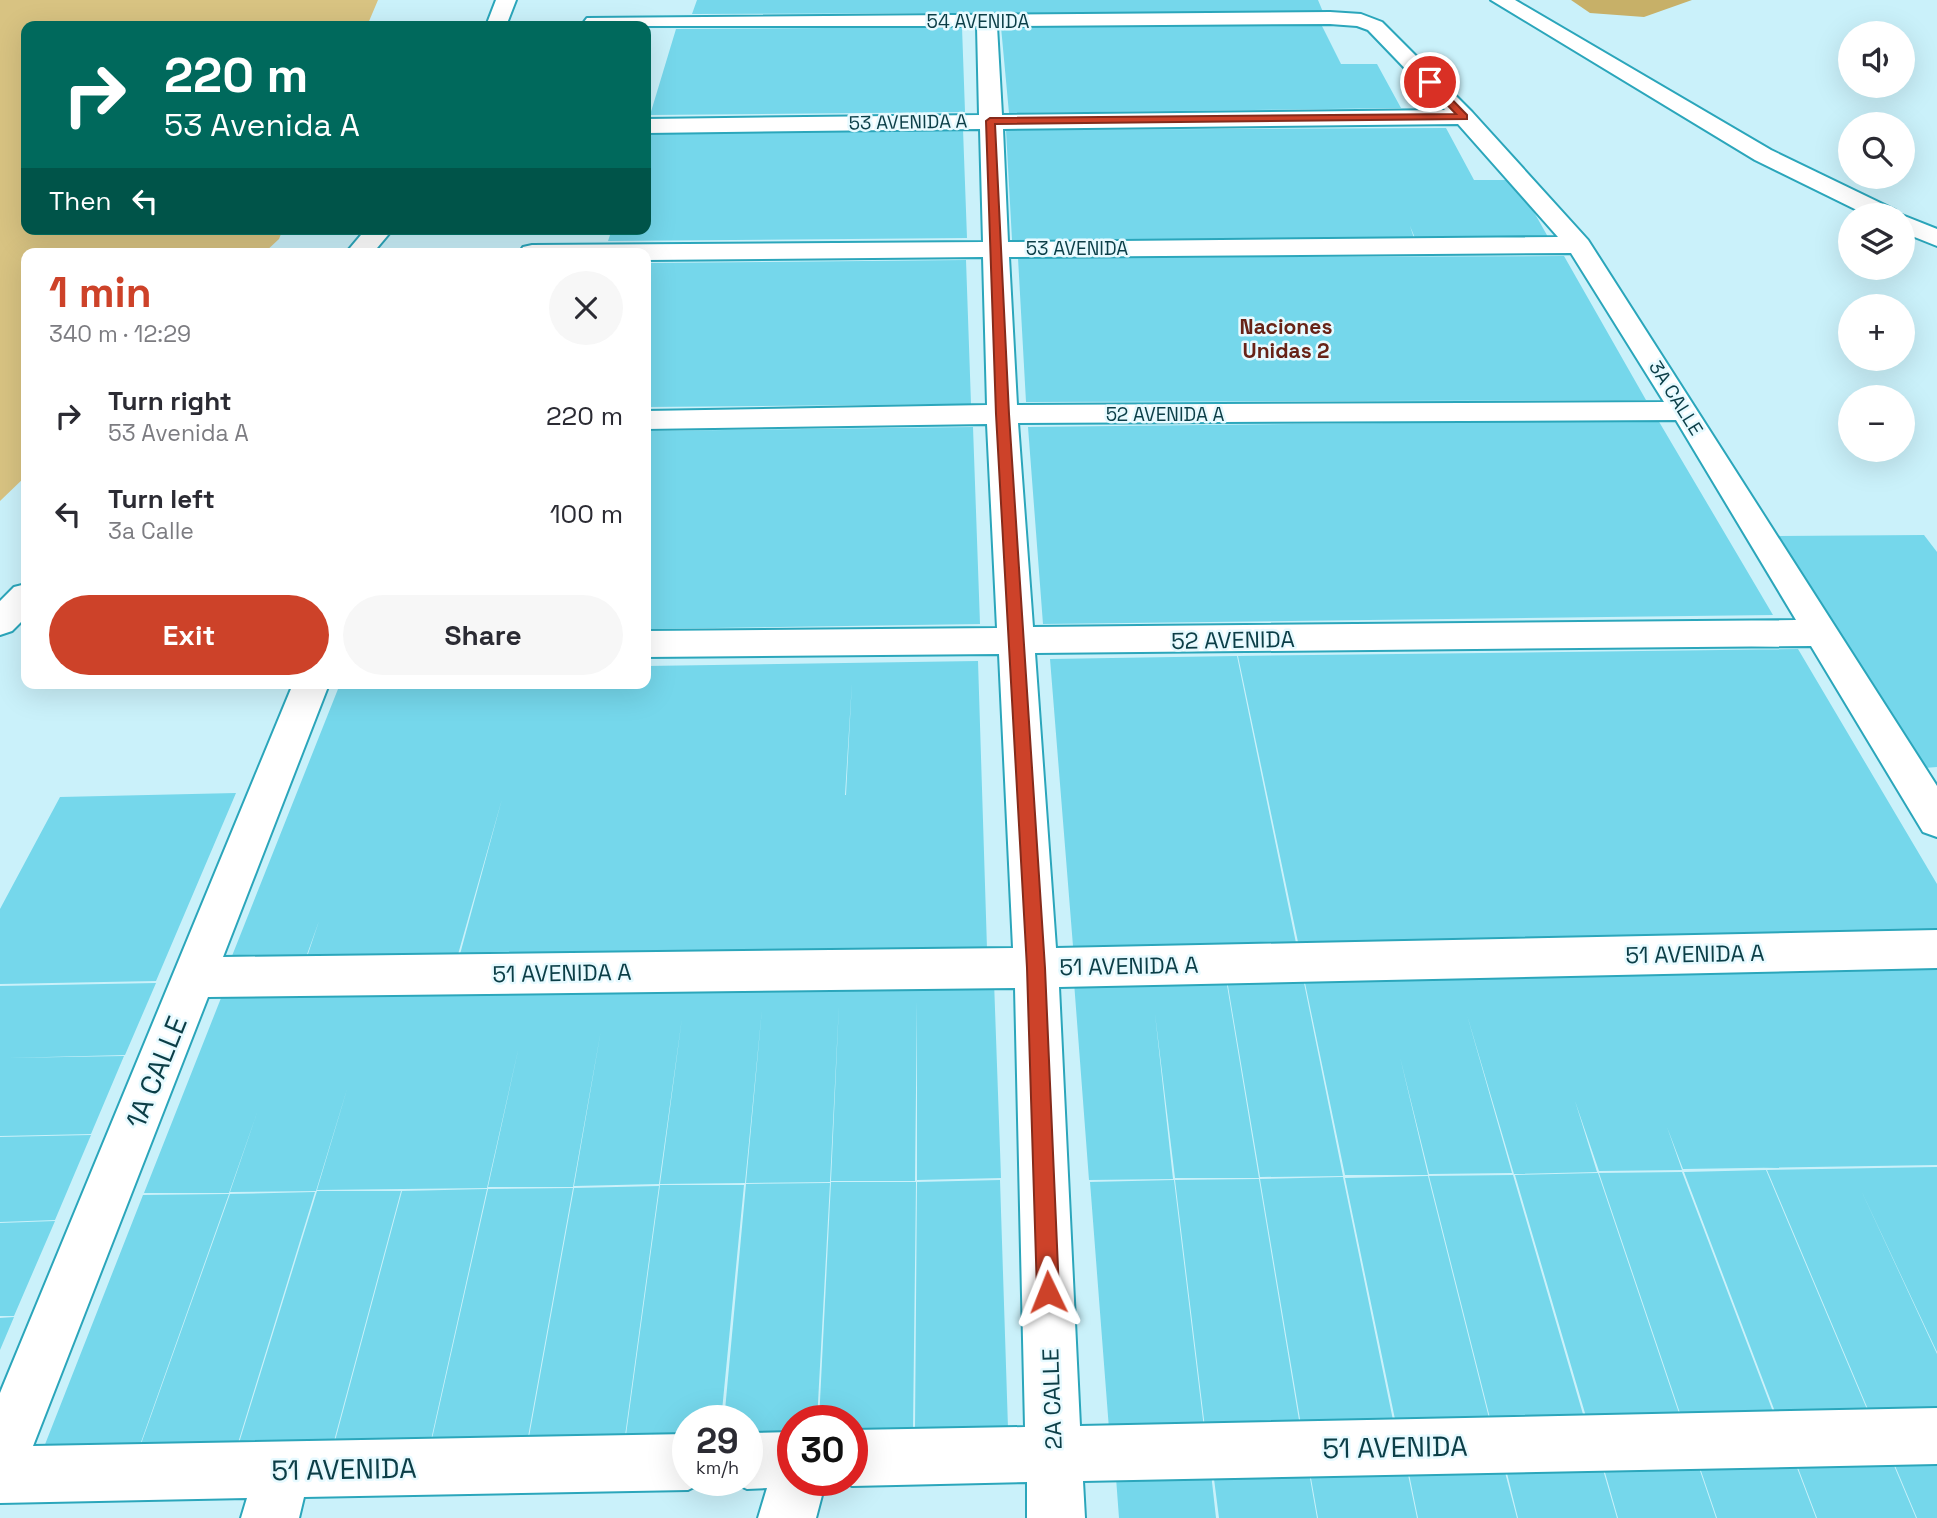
<!DOCTYPE html>
<meta charset="utf-8">
<style>
body{margin:0;font-family:"Space Grotesk",sans-serif;background:#f7f7f7;color:#2b2b33;height:100vh;display:flex;flex-direction:column;font-size:26px;white-space:nowrap}
*{box-sizing:border-box;margin:0}
p{font-size:23px;color:#7c7c81}
.icon{flex:none;width:38px;height:38px;fill:none;stroke:currentColor;stroke-width:2;stroke-linecap:round;stroke-linejoin:round}
.map{position:relative;flex:1;overflow:hidden}
.side{position:absolute;left:21px;top:248px;width:630px;height:441px;display:flex;flex-direction:column;background:#fff;border-radius:14px;box-shadow:0 7px 28px #0002}
.side>*{flex:none}
.hud{position:absolute;left:21px;top:21px;width:630px;height:214px;border-radius:14px;box-shadow:0 7px 28px #0002;background:#00695c;color:#fff;overflow:hidden}
.buttons{position:absolute;left:1838px;top:21px;display:grid;gap:14px}
.buttons a{display:grid;place-items:center;width:77px;height:77px;border-radius:50%;background:#fff;box-shadow:0 7px 28px #0002;font-size:35px}
.speed{position:absolute;left:672px;top:1405px;display:flex;gap:14px;font-size:35px;font-weight:700;text-align:center}
.speed>*{display:grid;place-content:center;width:91px;height:91px;border-radius:50%;background:#fff;box-shadow:0 7px 28px #0002;line-height:1}
.speed small{font-size:18px;font-weight:400}
.speed .limit{border:10px solid #d22;background:#fff;color:#111}
.pin{position:absolute;display:grid;place-items:center;width:60px;height:60px;color:#fff;margin:-30px;border:4px solid #fff;border-radius:50%;box-shadow:0 2px 7px #0007}
.me{position:absolute;width:77px;margin:-38px;rotate:358deg;stroke-linejoin:round;filter:drop-shadow(0 0 5px #0008)}
.turn{display:flex;align-items:center;gap:24px;height:147px;padding:0 28px;font-size:32px}
.turn .icon{width:91px;height:91px;stroke-width:2.5}
.turn b{display:block;font-size:49px;line-height:60px}
.then{display:flex;align-items:center;height:66px;padding:0 28px;background:#0003;gap:14px;font-size:26px}
.round{display:grid;place-items:center;flex:none;width:74px;height:74px;border-radius:37px;background:#f7f7f7}
.head{display:flex;align-items:center;justify-content:space-between;height:119px;padding:0 28px}
h1{font-size:42px;font-weight:700;line-height:52px;color:#cd4229}
.action{display:flex;gap:14px;margin-top:auto;padding:14px 28px}
.action a{flex:1;height:80px;border-radius:42px;background:#cd4229;color:#fff;font-size:28px;font-weight:700;line-height:80px;text-align:center}
.action a+a{background:#f7f7f7;color:#2b2b33}
ul{padding:0;list-style:none}
li{display:flex;align-items:center;gap:21px;height:98px;padding:0 28px}
li div{flex:1}
li b{display:block;font-size:26px}
li em{font-style:normal}
.map>svg:first-child{display:block}
</style>
<div class="map">
<svg width="1937" height="1518" viewBox="0 0 1937 1518">
<rect width="100%" height="100%" fill="#caf1fa"/>
<path fill="#d8c382" d="M0,0H378L367,26H26V229H283L279,239L263,254H26V476L0,501Z"/>
<path fill="#c7b068" d="M1571,0H1692L1644,17L1590,13Z"/>
<path fill="#75d7eb" fill-rule="evenodd" d="M697,0H1318L1323,12L692,14Z
M1321,24L1341,64H1377L1401,108L1009,113L1001,27Z
M962,27L965,112L650,115L676,29Z
M1446,128L1474,180H1516L1548,237L1415,238L1410,226L1414,238L1012,240L1006,130Z
M963,129L967,238L608,241L612,229H646V131Z
M1564,256L1646,400L1026,402L1018,258Z
M966,260L971,404L646,407V263Z
M1658,420L1773,615L1043,624L1028,427Z
M973,427L980,624L646,629V431Z
M1924,535L1937,552V767L1924,768L1779,536Z
M1798,649L1937,884V933L1298,942L1238,656Z
M1237,656L1296,943L1073,946L1050,659Z
M978,661L987,949L459,958L502,799L457,958L306,960L319,921L305,960L230,961L340,684H646V666ZM852,682L846,795H845Z
M236,793L156,981L0,984V909L60,797Z
M1937,969V1165L1683,1169L1667,1127L1682,1170L1599,1171L1575,1101L1597,1172L1514,1174L1467,1015L1512,1173L1429,1174L1400,1057L1428,1175H1345L1304,978Z
M1303,978L1343,1176L1260,1177L1227,980Z
M1226,979L1259,1178H1175L1155,1014L1173,1179L1089,1180L1074,982Z
M994,981L1001,1178L917,1180V1001L915,1181H831L839,1004L830,1182L746,1183L762,1009L745,1183L660,1184L682,1018L659,1184L574,1186L601,1030L573,1187H488L519,1046L487,1188L317,1190L348,1086L316,1191L230,1192L258,1110L229,1193H144L223,993Z
M156,983L125,1055L7,1058L124,1056L91,1134L0,1136V986Z
M91,1135L55,1220L0,1222V1137Z
M1937,1167V1352L1860,1188L1937,1354V1413L1870,1414L1767,1170Z
M1766,1170L1869,1414L1777,1417L1684,1172Z
M1682,1172L1775,1417L1682,1419L1599,1173Z
M1598,1173L1681,1419L1587,1420L1515,1175Z
M1513,1175L1585,1421L1491,1422L1429,1176Z
M1428,1176L1490,1422L1396,1424L1345,1178Z
M1343,1177L1394,1425H1301L1260,1179Z
M1259,1179L1300,1426L1205,1428L1175,1180Z
M1000,1180L1008,1428L915,1429L917,1182Z
M1174,1180L1204,1428L1109,1429L1090,1182Z
M831,1182H916L913,1429L852,1431V1421H819Z
M830,1183L817,1421H793V1432L747,1433V1421H724L746,1184Z
M660,1185H744L721,1421H688V1434L626,1435Z
M659,1186L625,1436L529,1437L574,1188Z
M573,1188L528,1437L432,1439L488,1189Z
M487,1189L431,1440L335,1441L402,1191Z
M317,1191H401L334,1441L239,1443Z
M315,1192L238,1443L141,1444L230,1194Z
M229,1194L140,1445L44,1447L143,1195Z
M55,1221L14,1316H0V1223Z
M14,1317L0,1350V1318Z
M1937,1448V1518H1917L1888,1449Z
M1887,1449L1916,1518H1817L1792,1452Z
M1791,1452L1816,1518H1717L1695,1453Z
M1694,1453L1716,1518H1618L1600,1455Z
M1599,1456L1617,1518H1518L1503,1457Z
M1501,1457L1517,1518H1418L1406,1459Z
M1405,1460L1417,1518H1318L1308,1461Z
M1307,1461L1317,1518H1219L1212,1463Z
M1115,1464H1210L1216,1518H1119Z"/>
<g fill="none" stroke-linecap="round" stroke-linejoin="round">
<defs>
<path id="minor" d="M1491,0H1515L1771,150L1895,210L1899,215H1867L1755,160Z
M1330,12L1361,14L1382,22L1472,112L1588,240L1937,786V837L1923,832L1811,646L1035,653L1056,948L1937,930V968L1059,987L1080,1426L1937,1408V1464L1083,1481L1085,1518H1027V1482L852,1486L839,1480H852V1430L1025,1427L1015,988L208,997L33,1446L688,1434V1480H708L688,1490L304,1497L299,1518H241L247,1498L0,1503V1393L293,684H329L223,957L1013,948L999,654L646,657V631L997,628L987,424L646,429V411L987,405L983,257L646,260V254L519,253L523,247L532,245L983,242L980,129L646,133V119L979,115L977,26H587L584,22L587,18ZM1330,24L1357,26L1368,30L1445,110L1002,115L997,26ZM1458,124L1558,237L1008,242L1003,129ZM1571,253L1664,402L1017,405L1009,257ZM1676,420L1796,620L1033,627L1018,423Z
M1902,215L1937,229V246L1902,232Z
M793,1432V1480H826L816,1518H758L767,1488L747,1489L727,1480H747V1433Z"/>
<path id="major" d="M496,0H516L506,26H486Z
M366,229H393L372,254H345Z
M26,584V617L12,631L0,635V601L14,587Z"/>
</defs>
<use href="#minor" stroke="#2ba6bb" stroke-width="4"/>
<use href="#major" stroke="#2ba6bb" stroke-width="4"/>
<use href="#minor" fill="#fff" fill-rule="evenodd"/>
<use href="#major" fill="#fff" fill-rule="evenodd"/>
</g>
<path fill="#cd4229" stroke="#852b1b" stroke-width="2" d="M1427,81H1434L1467,115V119L995,124L1009,414L1045,968L1059,1292L1055,1300L1048,1303L1040,1300L1037,1292L1027,968L996,414L986,121L990,118L1456,114L1427,84Z"/>
<g text-anchor="middle" dominant-baseline="central" stroke-width="5" stroke-linejoin="round" paint-order="stroke">
<g font-size="19" fill="#0b3e47" stroke="#e7faff">
<text x="978" y="21">54 AVENIDA</text>
<text transform="translate(908 122) rotate(-1)">53 AVENIDA A</text>
<text x="1077" y="248">53 AVENIDA</text>
<text transform="translate(1676 398) rotate(58)">3A CALLE</text>
<text x="1165" y="414">52 AVENIDA A</text>
</g>
<g font-size="21" font-weight="bold" fill="#672317" stroke="#e7faff">
<text x="1286" y="326">Naciones<tspan x="1286" dy="24">Unidas 2</tspan></text>
</g>
<g font-size="23" fill="#0b3e47" stroke="#e7faff">
<text transform="translate(1233 640) rotate(-1)">52 AVENIDA</text>
<text transform="translate(1695 954) rotate(-1)">51 AVENIDA A</text>
<text transform="translate(1129 966) rotate(-1)">51 AVENIDA A</text>
<text transform="translate(562 973) rotate(-1)">51 AVENIDA A</text>
<text transform="translate(1052 1399) rotate(-92)">2A CALLE</text>
</g>
<g font-size="28" fill="#0b3e47" stroke="#e7faff">
<text transform="translate(156 1072) rotate(-68)">1A CALLE</text>
<text transform="translate(1395 1447) rotate(-1)">51 AVENIDA</text>
<text transform="translate(344 1469) rotate(-1)">51 AVENIDA</text>
</g>
</g>
</svg>
<div class="buttons">
<a><svg class="icon" aria-label="sound" viewBox="0 0 24 24"><path d="M4 9h4l5-4v14l-5-4H4zM17 9q2 3 0 6"/></svg></a>
<a><svg class="icon" aria-label="search" viewBox="0 0 24 24"><circle cx="10" cy="10" r="6"/><path d="M15 15l6 6"/></svg></a>
<a><svg class="icon" aria-label="layers" viewBox="0 0 24 24"><path d="M12 4l9 5-9 5-9-5zM3 14l9 5 9-5"/></svg></a>
<a>+</a>
<a>−</a>
</div>
<div class="speed"><div>29<small>km/h</small></div><div class="limit">30</div></div>
<div class="pin" style="left:1430px;top:82px;background:#d93025"><svg class="icon" aria-label="arrive" viewBox="0 0 24 24"><path d="M6 21V4h12l-3 4 3 4H6"/></svg></div>
<svg class="me" style="left:1048px;top:1292px" viewBox="-20 -20 40 40"><path d="M0-17L14 15 0 8-14 15z" fill="#cd4229" stroke="#fff" stroke-width="4"/></svg>
<div class="hud">
<div class="turn"><svg class="icon" aria-label="right" viewBox="0 0 24 24"><path d="M7 20v-9h11M14 6l5 5-5 5"/></svg><div><b>220 m</b>53 Avenida A</div></div>
<div class="then">Then<svg class="icon" aria-label="left" viewBox="0 0 24 24"><path d="M17 20v-9H6M10 6l-5 5 5 5"/></svg></div>
</div>
<section class="side">
<div class="head"><div><h1>1 min</h1><p>340 m · 12:29</p></div><a class="round"><svg class="icon" aria-label="close" viewBox="0 0 24 24"><path d="M6 6l12 12M18 6L6 18"/></svg></a></div>
<ul>
<li><svg class="icon" aria-label="right" viewBox="0 0 24 24"><path d="M7 20v-9h11M14 6l5 5-5 5"/></svg><div><b>Turn right</b><p>53 Avenida A</p></div><em>220 m</em></li>
<li><svg class="icon" aria-label="left" viewBox="0 0 24 24"><path d="M17 20v-9H6M10 6l-5 5 5 5"/></svg><div><b>Turn left</b><p>3a Calle</p></div><em>100 m</em></li>
</ul>
<div class="action"><a>Exit</a><a>Share</a></div>
</section>
</div>
